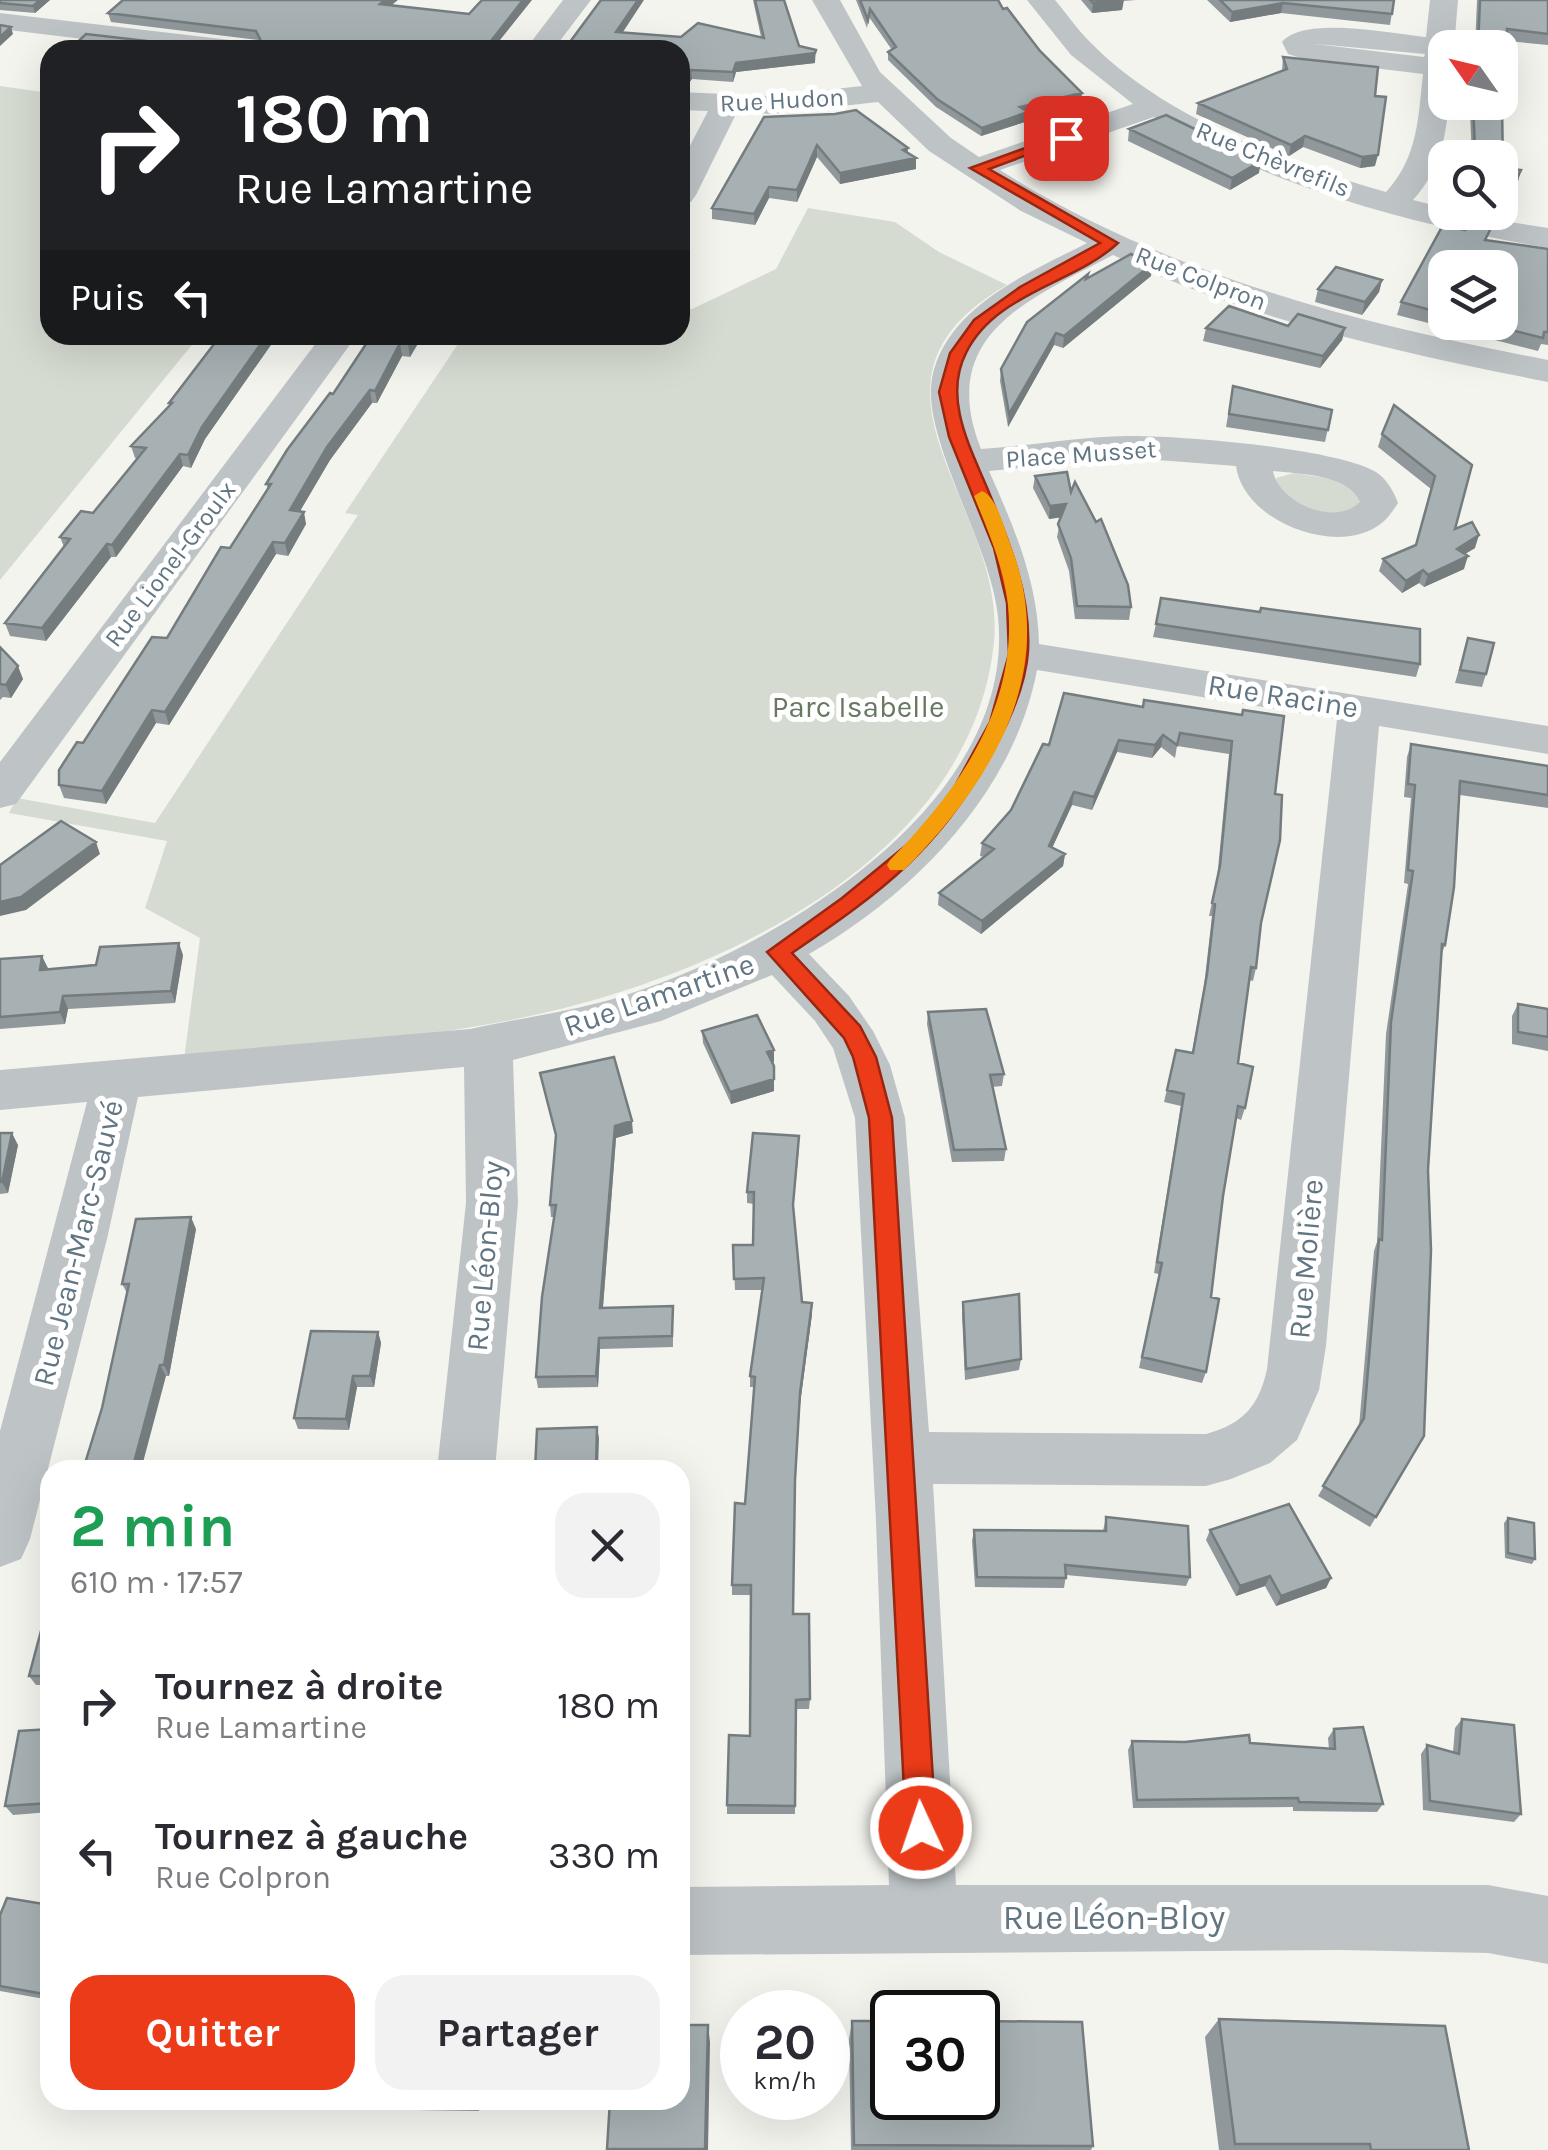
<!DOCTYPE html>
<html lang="fr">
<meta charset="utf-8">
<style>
body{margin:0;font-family:Karla,sans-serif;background:#f2f2f3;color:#2b2b33;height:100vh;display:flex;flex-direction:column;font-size:38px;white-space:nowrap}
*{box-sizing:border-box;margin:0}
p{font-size:32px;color:#7c7c81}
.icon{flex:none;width:55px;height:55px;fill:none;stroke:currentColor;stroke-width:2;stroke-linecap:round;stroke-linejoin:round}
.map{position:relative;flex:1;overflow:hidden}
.side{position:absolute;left:40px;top:1460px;width:650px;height:650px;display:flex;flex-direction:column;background:#fff;border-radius:30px;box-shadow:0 10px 40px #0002}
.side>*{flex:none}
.top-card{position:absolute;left:40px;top:40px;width:650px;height:305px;border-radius:30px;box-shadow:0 10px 40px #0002;background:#202124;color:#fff;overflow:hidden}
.needle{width:65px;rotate:304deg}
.buttons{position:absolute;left:1428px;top:30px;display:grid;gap:20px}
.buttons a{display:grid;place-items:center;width:90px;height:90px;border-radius:20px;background:#fff;box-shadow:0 10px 40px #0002;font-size:50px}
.speed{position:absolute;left:720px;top:1990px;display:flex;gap:20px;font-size:50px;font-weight:700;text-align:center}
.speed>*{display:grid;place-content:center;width:130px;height:130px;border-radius:50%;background:#fff;box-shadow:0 10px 40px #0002;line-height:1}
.speed small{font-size:25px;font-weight:400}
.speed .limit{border:5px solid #111;border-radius:15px;background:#fff;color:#111}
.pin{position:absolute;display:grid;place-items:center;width:85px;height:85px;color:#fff;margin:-42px;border-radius:20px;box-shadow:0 5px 15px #0006}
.me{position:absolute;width:110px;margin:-55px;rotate:357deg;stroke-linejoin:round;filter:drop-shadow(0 0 8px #0008)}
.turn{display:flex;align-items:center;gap:35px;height:210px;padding:0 30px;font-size:45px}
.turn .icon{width:130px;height:130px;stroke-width:2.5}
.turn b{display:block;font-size:70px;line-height:85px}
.then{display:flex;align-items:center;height:95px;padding:0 30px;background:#0003;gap:20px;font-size:38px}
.round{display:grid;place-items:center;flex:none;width:105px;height:105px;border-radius:30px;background:#f2f2f3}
.overview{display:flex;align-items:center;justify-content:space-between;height:170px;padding:0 30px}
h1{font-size:60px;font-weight:700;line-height:75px;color:#1e9e55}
.cta{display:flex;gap:20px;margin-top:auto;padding:20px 30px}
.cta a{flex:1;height:115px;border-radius:30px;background:#eb3b18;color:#fff;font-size:40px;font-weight:700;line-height:115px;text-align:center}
.cta a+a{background:#f2f2f3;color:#2b2b33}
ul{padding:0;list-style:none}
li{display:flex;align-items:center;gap:30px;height:150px;padding:0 30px}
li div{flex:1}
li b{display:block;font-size:38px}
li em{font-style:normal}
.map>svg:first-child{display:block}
</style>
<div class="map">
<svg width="1548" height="2150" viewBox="0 0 1548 2150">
<rect width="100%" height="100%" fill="#f4f4ef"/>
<path fill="#d5dbd0" d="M0,86L50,93V335H200L0,580Z
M808,208L895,222L939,252L1007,285C835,384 1007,504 994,642C973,852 733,968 552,1011C432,1040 306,1046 184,1059L200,938L145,908L167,841L9,813L17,798L155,823L358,515L345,513L464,335H680V307L692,309L776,269Z
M1294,473L1339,480L1365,496L1355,513H1320L1279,497L1276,478Z"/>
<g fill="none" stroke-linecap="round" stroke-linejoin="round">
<path fill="#bec4c6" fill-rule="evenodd" d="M563,0H591L553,50H525Z
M812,0H840L880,72L951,138L979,157L1133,104L1071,55L1027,0H1055C1067,14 1077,29 1090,42C1163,117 1287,164 1386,192C1418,157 1418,119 1423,74L1307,60L1288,54L1282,42C1304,15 1393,34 1426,37L1430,0H1458L1454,48H1445V102H1449C1445,142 1440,170 1413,200L1445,208V212L1548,228V248C1411,224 1274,188 1154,117L1000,170C1164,274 1359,324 1548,360V382C1402,353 1248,320 1113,255C1028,300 936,335 981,449C1029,446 1077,437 1126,436C1177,435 1335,448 1376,472C1387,479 1394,492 1398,503C1394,509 1389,517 1383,522C1340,559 1243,522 1236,466L1131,458L989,471C1014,527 1038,582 1039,644L1548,726V754L1379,726L1326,1346L1319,1390L1297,1440L1270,1463L1231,1479L1206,1486L933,1484L956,1885H1488L1548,1896V1964L1488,1953L1341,1950L680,1955V1887L889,1885L876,1521L855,1118L833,1048L815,1021L772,975L661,1021L513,1060L518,1203L495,1470H437L466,1203L464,1067L138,1097L107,1239L30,1539L21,1559L0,1567V1431L87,1102L0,1110V1070L470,1029C524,1017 579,1011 632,993C782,944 1017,802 998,617C991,544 921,438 932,378C946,306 1031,272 1087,243L1021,211L929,151L878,102L770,114L737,112L696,195L691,202L680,204V165L708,111L680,110V92L770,96L862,86ZM1315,44H1316L1425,54L1424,57ZM1273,471C1299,474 1349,474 1360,502C1335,527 1279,503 1273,471ZM1037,670L1337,719L1267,1369C1259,1406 1243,1424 1206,1434L929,1432L905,1118L890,1065L873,1031L849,996L809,954C914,894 1014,792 1037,670Z
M0,13L247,42L257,44L261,50H175L0,29Z
M322,335H357L16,804L0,808V762Z"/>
</g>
<path fill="#90989b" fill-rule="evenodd" d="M0,0H50L35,13L0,10Z
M753,0H784L799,46L816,50L815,63L736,72L733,82L692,79L685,88L623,32L681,37H761Z
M856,0H998L1003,9L1081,101L1028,114V121L981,136L936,107L888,60V52L892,50L869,17L867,28Z
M1081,0H1136L1123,1L1122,10L1092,13Z
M1207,0H1394L1390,25L1281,13L1230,22Z
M1477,0H1548V45L1507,41L1508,53L1504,64H1500V48H1475Z
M392,5L492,50L173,44L259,43L258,40L111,22L108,13Z
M1283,57L1375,96V166L1360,168L1303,147L1289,156L1196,114L1198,103L1282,71Z
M1472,102H1498L1502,104L1503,168L1521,170L1518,181L1499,217L1473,212H1500V158H1472L1470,112Z
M764,117L908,152L916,158V169L840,184L817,157L797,202L769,198L755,225L712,219V208Z
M1129,129L1259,173L1230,190L1128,141Z
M1466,223L1487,240L1548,249V345L1541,344L1538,351L1397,315L1401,302L1464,230ZM1445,268L1500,322H1445Z
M1152,264L1151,276L1063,348L1054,345L1008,427L1000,381L1001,369L1088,274L1087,279Z
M1382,280L1379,292L1362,315L1315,302L1318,289Z
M1288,326L1345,328L1342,340L1320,368L1203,341L1206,328Z
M372,335H423L410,357L402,356L377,403H372L330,460L300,511L306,524L288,556L276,554L169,725L156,723L106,804L64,798L59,785L83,743L167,638L230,548L268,489L266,484L333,394Z
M259,361L205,439L191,468L183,466L116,557H111L46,641L10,636L5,623L64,547L60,537L93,513L138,459L135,458L131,446L170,405L169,403Z
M1233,386L1332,410L1325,442L1226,427Z
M1382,434L1472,465L1455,529L1475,548L1465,554L1464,569L1424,587L1419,583L1402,593L1379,571L1383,559L1415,546L1431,489L1378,447Z
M1035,476L1071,492L1131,607L1129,620L1075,619L1069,571L1057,537L1061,517L1049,519L1033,488Z
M1260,612L1420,664L1416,677L1153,637L1156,624Z
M1468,638L1486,674L1482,687L1455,683Z
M0,647L23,679L11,698L3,697L0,700Z
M1143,707L1242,715L1261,923L1256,968L1253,981L1249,980L1238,1063L1245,1108L1241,1120L1236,1118L1223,1196L1211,1297L1206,1372L1202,1383L1139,1368L1159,1274L1154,1273L1181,1106L1164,1102L1176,1050L1192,1053L1204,986L1212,916H1209L1217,879L1229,754L1177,746L1175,758L1161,747L1152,758L1117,752L1092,810L1072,805L1052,848L1065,854L1063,866L981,934L938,905L939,893L984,857L980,856L982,843L1011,810L1049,745Z
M1411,744L1548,766V808L1460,795L1445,945L1441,956L1428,1170L1424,1436L1370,1527L1318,1496L1359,1427L1374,1251L1377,1242L1386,1034L1408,884L1404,883L1411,798L1404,797L1407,757Z
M183,955L175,1003L68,1009L65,1024L0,1029V959L48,969Z
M1518,1004L1548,1009V1051L1512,1044V1016Z
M928,1012L1004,1074L1002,1086L992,1087L1006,1149L1004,1161L952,1162L927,1024Z
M702,1031L774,1062H772L774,1091L731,1104L703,1043Z
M540,1073L633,1133L616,1138L603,1308L673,1306V1347L600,1349L598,1387L538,1388L536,1377L554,1217H551L550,1205L556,1139Z
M0,1133L18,1145L8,1193L0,1194Z
M799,1148L793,1210L802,1302L812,1314L800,1404L795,1489L793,1614L810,1699L809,1709H795V1814H727V1805L750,1736L751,1595H732V1585L745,1504L754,1387H750V1376L763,1290H735L733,1245H753L754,1204L747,1203V1192Z
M196,1229L169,1376H166L102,1408L127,1293L122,1284Z
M963,1302L1021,1359L1019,1370L965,1380L962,1314Z
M378,1332L381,1343L374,1387H357L349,1430L298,1429L294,1418Z
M1106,1517L1190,1577L1186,1586L1066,1575L1064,1588L975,1587L972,1541L974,1530L1103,1531Z
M1508,1518L1535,1559L1532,1564L1505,1558L1504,1523Z
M1210,1530L1331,1578L1326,1588L1276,1606L1265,1586L1236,1596L1206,1540Z
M50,1597V1685H36L29,1676Z
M1462,1719L1521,1814L1514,1822L1423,1810L1421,1754L1427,1745L1453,1752L1455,1728Z
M50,1729V1812L13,1815L5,1806Z
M1334,1729L1383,1804L1377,1812L1293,1811V1807L1133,1808L1128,1750L1132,1741L1250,1743L1329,1749L1328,1738Z
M50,1905V2000L0,1991V1915Z
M1219,2019L1469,2150H1219L1205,2037Z
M852,2021L1093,2146L1091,2150H851L849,2039Z
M413,2100H480L479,2111L416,2110L412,2104Z"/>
<path fill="#757c7e" d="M40,0H50L35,13L33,6Z
M385,0H398L382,13L380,4Z
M523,0H532L492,50H484Z
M638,0H644L617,41L616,32Z
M1124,0L1122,10L1092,13L1093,3Z
M1283,3L1281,13L1230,22L1232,12Z
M11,27L13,34L0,46V37Z
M815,53V63L736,72L733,82V72L736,63Z
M691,70L692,79L685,88L680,89V79Z
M1082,93L1081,101L1028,114V121L981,136L982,128L1020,107Z
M1305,136L1303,147L1289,156L1291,145Z
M817,145V157L797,202V190Z
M908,148L907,160L916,158V169L840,184V173Z
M1378,155L1375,166L1360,168L1362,157Z
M1261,161L1259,173L1230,190L1232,178Z
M1521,170L1518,181L1499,217L1503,206Z
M769,187V198L755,225L754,214Z
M1152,264L1151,276L1063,348L1064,336Z
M1382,280L1379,292L1362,315L1365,302Z
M1345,328L1342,340L1320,368L1323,356Z
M1056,333L1054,345L1008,427L1009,414Z
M267,335H278L205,439L191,468L188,455L202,427Z
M413,335H423L410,357L408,344Z
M400,343L402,356L377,403L375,391Z
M370,390L372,403L330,460L293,523L290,510L327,447Z
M180,454L183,466L116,557L112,545Z
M1066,504L1064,517L1049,519L1050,506Z
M304,512L306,524L288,556L285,543Z
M1479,535L1475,548L1453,561L1457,549Z
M273,542L276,554L169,725L165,712Z
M107,544L111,557L46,641L42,628Z
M1468,556L1464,569L1424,587L1428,575Z
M1423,570L1419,583L1402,593L1406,581Z
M18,666L23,679L11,698L6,685Z
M152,710L156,723L106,804L102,791Z
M1163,735L1161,747L1152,758L1155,745Z
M1119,740L1117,752L1092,810L1094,797Z
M1074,792L1072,805L1047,859L1049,846Z
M96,842L100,854L26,910L0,916V902Z
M1065,854L1063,866L981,934L982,921Z
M179,943L183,955L175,1003L171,991Z
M42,956L48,968L45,982L40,970Z
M63,996L68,1009L65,1024L60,1012Z
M774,1050V1062L767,1064V1052Z
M774,1079V1091L731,1104L730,1092Z
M632,1121L633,1133L616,1138L602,1319L600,1308L615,1126Z
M12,1133L18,1145L8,1193L2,1182Z
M191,1217L196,1229L169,1376L164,1365Z
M812,1303V1314L800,1404V1393Z
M378,1332L381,1343L374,1387L370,1376Z
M599,1338L600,1349L598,1387L596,1376Z
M160,1365L166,1376L141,1470H132Z
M353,1376L357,1387L349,1430L346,1419Z
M597,1427L599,1438L598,1470H596Z
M1270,1576L1265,1586L1236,1596L1240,1586Z
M1331,1578L1326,1588L1276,1606L1281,1596Z
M50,1978V1998L44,1994Z
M708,2025L710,2042L708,2150H705Z"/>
<path fill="#a7b1b4" stroke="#757c7e" stroke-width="2.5" d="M0,0H40L33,6L0,3Z
M123,0H385L380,4L469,14L482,0H523L484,50H69L86,34L173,44L262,43L256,31L108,13Z
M601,0H638L616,32L681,37L698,23L764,38L755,0H784L799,46L816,50L815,53L736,63L733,72L691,70L685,79H680V50H564Z
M860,0H998L1003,9L1007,8L1040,51L1082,93L1020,107L1028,112L982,128L937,99L888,52L896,47L870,9L868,20Z
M1090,0H1119L1093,3Z
M1220,0H1394L1392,14L1283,3L1232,12Z
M1480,0H1548V34L1507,29L1508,53L1500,52V48H1478Z
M0,25L11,27L0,37Z
M1283,57L1378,67L1375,96L1386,97L1378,155L1362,157L1305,136L1291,145L1198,103L1287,69Z
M1473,102H1498L1502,104L1503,168L1521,170L1503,206L1500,205V158H1474L1475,149Z
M856,110L908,148L903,150L916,158L840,173L817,145L797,190L769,187L754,214L712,208L764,117L835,114Z
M1166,115L1261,161L1232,178L1129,129Z
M1466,223L1491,228L1485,240L1548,249V332H1544L1543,338L1480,322H1500V268H1445V314L1401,302L1443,225L1465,230Z
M1131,254L1152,264L1064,336L1056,333L1009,414L1001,369L1027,322L1088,274L1086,279Z
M1336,267L1382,280L1365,302L1318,289Z
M1229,306L1288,326L1298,314L1345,328L1323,356L1206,328Z
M221,335H267L202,427L188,455L180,454L112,545L107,544L42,628L5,623L70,539L60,537L81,511L93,513L146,448L131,446L172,403H169Z
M372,335H413L408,344L400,343L375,391L370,390L327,447L290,510L304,512L285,543L273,542L165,712L152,710L102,791L59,785V770L77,742L83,743L152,637L167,638L221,547L230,548L271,484H266L287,450L330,393L333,394Z
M1233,386L1332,410L1328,430L1229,414Z
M1394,405L1472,465L1455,529L1472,522L1479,535L1457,549L1468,556L1428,575L1423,570L1406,581L1383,559L1416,545L1435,476L1382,434Z
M1067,472L1071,492L1075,482L1096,522L1101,519L1128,585L1131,607L1077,606L1071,558L1058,524L1066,504L1050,506L1035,476Z
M1161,598L1260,612L1261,608L1420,629V664L1156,624Z
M1468,638L1494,643L1486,674L1460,670Z
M0,647L18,666L6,685L0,684Z
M1064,693L1143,707L1144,700L1242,715L1243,710L1284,716L1275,794L1282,795L1280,840L1261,923L1256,968L1251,967L1238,1063L1253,1067L1245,1108L1238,1106L1223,1196L1211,1297L1219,1299L1206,1372L1142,1357L1162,1263L1157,1262L1184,1094L1167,1090L1176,1050L1193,1053L1207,974L1215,904L1212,903L1220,866L1232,741L1180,733L1177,745L1163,735L1155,745L1119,740L1094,797L1074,792L1049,846L1065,854L982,921L939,893L994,849L982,843L1011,810L1043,744L1049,745Z
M1411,744L1548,766V795L1460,781L1454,887L1445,945L1442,944L1428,1170L1431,1250L1424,1436L1376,1517L1323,1486L1364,1418L1379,1239L1382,1240L1391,1022L1413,871L1408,870L1415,785L1408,784Z
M61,821L96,842L21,897L0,902V865Z
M179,943L171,991L63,996L60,1012L0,1017V959L42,956L40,970L96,965L100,947Z
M1518,1004L1548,1009V1037L1518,1032Z
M986,1009L1004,1074L990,1075L1006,1149L954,1150L928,1012Z
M757,1015L774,1050L767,1052L774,1066V1079L730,1092L702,1031Z
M614,1057L632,1121L615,1126L600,1308L673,1306L672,1336L599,1338L596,1376L536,1377L542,1297L556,1205H550L556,1135L540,1073Z
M0,1133H12L2,1182H0Z
M753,1133L799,1136L793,1205L802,1302L812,1303L800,1393L795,1480L793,1614H809L810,1699L796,1700L795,1806L727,1805L729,1735L750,1736L751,1585H732L735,1503L745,1504L755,1377L750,1376L764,1278L734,1279L733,1245H753L754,1192H747Z
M191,1217L164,1365H160L132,1470H83L102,1408L129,1284H122L136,1219Z
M1019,1294L1021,1359L966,1369L963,1302Z
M311,1331L378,1332L370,1376H353L346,1419L294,1418Z
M597,1427L596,1470H535L537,1429Z
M1289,1504L1331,1578L1281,1596L1270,1576L1240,1586L1210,1530Z
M1106,1517L1188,1526L1190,1577L1065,1565L1066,1578L977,1577L974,1530L1106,1531Z
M1508,1518L1534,1523L1535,1559L1508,1553Z
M50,1597V1676H29Z
M1462,1719L1514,1725L1521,1814L1430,1801L1427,1745L1459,1754Z
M1363,1727L1383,1804L1299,1802L1298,1798L1137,1800L1132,1741L1185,1742L1249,1735L1250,1743L1335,1749L1334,1729Z
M50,1729V1803L5,1806L19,1731Z
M7,1898L50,1905V1978L44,1994L0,1986V1915Z
M1219,2019L1445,2026L1469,2150H1371L1370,2144H1235Z
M852,2021H892V2098H978V2021L1082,2022L1093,2146L854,2145Z
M680,2025H708L705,2149H607L610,2100H680Z
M413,2100H477L476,2106L412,2104Z"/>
<path fill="#eb3b18" stroke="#992610" stroke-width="2.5" d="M1061,135L1073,138L989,169L1118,243C1074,284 995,293 966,353C943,398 970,447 988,490C1009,541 1031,594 1028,651C1026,685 1009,722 993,751C940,849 883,891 792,953L860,1026L876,1057L892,1118L936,1828L932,1839L921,1843L911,1839L906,1828L869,1118L853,1057L844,1038L767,952L842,898L909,843L950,795L990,722L1009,654L1007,603L994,548L949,437L939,392L950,353L974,320L1020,287L1100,243L970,168Z"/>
<path fill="#f59e0b" d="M982,491C997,497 1004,528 1010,543C1060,671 993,781 904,870H890L887,865L890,860C958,791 1018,707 1008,605C1004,567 988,531 974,496Z"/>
<g text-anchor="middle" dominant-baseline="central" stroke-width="10" stroke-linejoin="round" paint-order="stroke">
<g font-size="25" fill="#617682" stroke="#fff">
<text transform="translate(782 100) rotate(-3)">Rue Hudon</text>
<text transform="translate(1273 159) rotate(22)">Rue Chèvrefils</text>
<text transform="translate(1201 278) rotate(21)">Rue Colpron</text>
<text transform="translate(1081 454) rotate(-4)">Place Musset</text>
<text transform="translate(170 564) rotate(-53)">Rue Lionel-Groulx</text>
</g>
<g font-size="30" fill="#617682" stroke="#fff">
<text transform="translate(1283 696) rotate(9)">Rue Racine</text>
<text transform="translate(659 995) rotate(-19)">Rue Lamartine</text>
<text transform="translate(78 1243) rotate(-76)">Rue Jean-Marc-Sauvé</text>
<text transform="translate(485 1256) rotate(-85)">Rue Léon-Bloy</text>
<text transform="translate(1306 1259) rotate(-85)">Rue Molière</text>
</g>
<g font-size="30" fill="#677960" stroke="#fff">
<text x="858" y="707">Parc Isabelle</text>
</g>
<g font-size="35" fill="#617682" stroke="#fff">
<text x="1114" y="1917">Rue Léon-Bloy</text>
</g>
</g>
</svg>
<div class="buttons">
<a><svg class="needle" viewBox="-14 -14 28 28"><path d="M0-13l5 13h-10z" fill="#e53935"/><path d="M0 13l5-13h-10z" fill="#7c7c81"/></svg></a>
<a><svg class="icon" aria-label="search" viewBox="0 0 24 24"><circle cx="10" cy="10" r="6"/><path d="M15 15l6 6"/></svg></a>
<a><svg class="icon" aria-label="layers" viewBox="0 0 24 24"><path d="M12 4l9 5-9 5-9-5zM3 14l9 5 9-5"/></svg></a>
</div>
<div class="speed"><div>20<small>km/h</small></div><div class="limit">30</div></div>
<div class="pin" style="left:1066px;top:138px;background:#d93025"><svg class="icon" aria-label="arrive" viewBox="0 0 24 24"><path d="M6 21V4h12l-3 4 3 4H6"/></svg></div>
<svg class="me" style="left:921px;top:1828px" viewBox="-20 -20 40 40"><circle r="17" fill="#eb3b18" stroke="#fff" stroke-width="3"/><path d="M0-11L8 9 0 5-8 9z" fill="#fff"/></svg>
<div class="top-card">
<div class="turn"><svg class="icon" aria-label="right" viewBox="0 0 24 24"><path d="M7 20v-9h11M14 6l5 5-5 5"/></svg><div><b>180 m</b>Rue Lamartine</div></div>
<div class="then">Puis<svg class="icon" aria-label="left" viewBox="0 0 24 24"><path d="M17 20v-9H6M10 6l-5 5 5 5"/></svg></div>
</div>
<section class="side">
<div class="overview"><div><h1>2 min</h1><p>610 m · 17:57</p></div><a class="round"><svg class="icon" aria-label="close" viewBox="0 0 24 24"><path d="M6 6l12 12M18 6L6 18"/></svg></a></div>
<ul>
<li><svg class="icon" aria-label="right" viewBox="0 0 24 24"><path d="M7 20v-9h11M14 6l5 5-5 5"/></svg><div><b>Tournez à droite</b><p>Rue Lamartine</p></div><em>180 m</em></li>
<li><svg class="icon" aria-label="left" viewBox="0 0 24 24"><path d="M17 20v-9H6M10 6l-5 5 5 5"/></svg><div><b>Tournez à gauche</b><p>Rue Colpron</p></div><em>330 m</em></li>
</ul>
<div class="cta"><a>Quitter</a><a>Partager</a></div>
</section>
</div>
